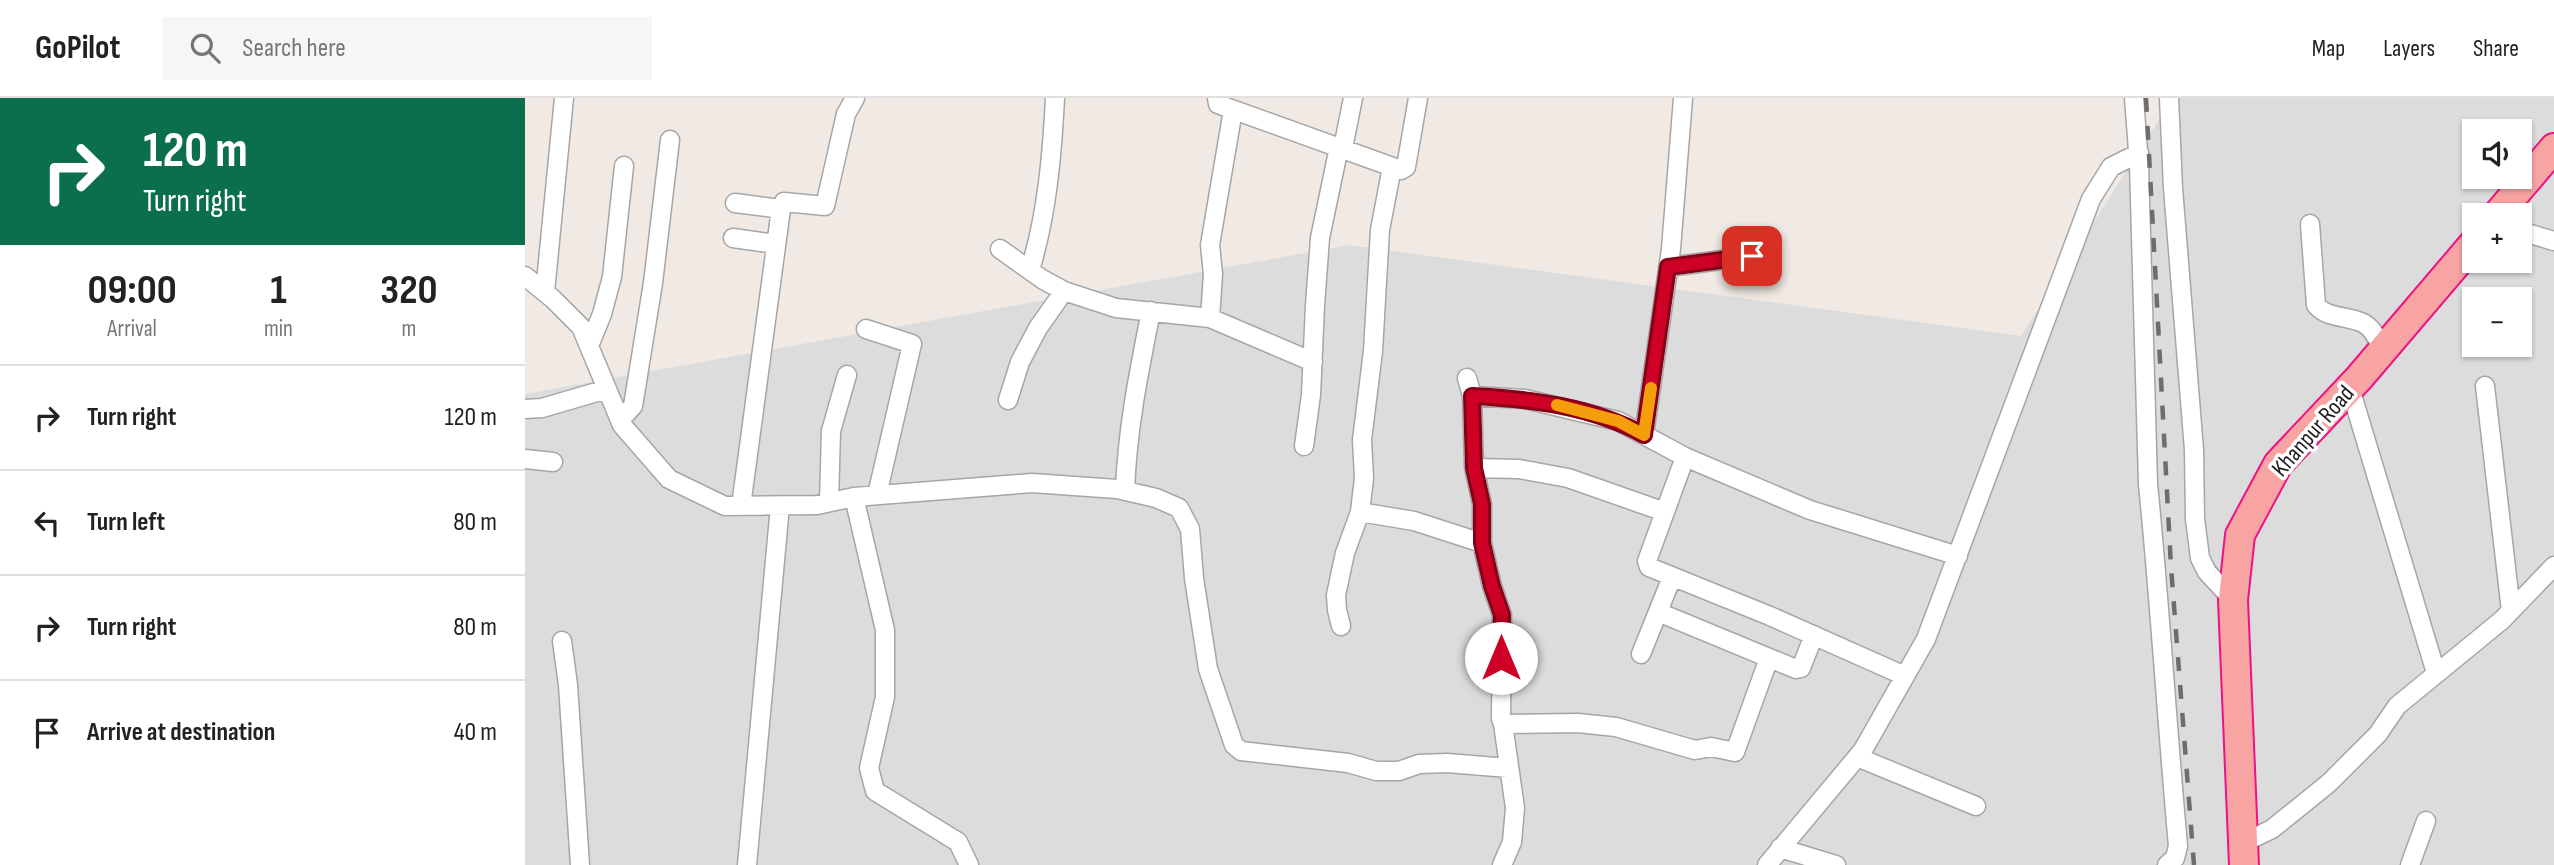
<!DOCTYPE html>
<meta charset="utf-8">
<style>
body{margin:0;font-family:"Sofia Sans Condensed",sans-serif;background:#f6f6f6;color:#222;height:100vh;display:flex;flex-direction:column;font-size:26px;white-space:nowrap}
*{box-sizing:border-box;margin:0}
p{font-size:23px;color:#767676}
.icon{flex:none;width:38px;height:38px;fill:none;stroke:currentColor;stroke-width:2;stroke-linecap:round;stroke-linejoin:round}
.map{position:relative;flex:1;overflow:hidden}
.side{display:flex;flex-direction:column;background:#fff;width:525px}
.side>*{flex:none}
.guide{background:#0b6e4f;color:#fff;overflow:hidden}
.tools{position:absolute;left:1937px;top:21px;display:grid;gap:14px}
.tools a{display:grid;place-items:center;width:70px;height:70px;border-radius:0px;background:#fff;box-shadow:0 2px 5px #0004;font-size:35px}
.pin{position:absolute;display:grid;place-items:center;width:60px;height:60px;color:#fff;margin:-30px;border-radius:14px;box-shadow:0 4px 10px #0006}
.me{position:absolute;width:77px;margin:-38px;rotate:0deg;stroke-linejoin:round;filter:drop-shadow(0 0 5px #0008)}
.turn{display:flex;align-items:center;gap:24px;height:147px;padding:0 28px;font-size:32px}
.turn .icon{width:91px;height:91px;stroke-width:2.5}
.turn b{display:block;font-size:49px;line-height:60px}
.eta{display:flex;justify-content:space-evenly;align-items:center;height:119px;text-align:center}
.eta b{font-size:42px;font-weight:700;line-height:49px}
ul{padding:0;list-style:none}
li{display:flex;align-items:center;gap:21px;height:105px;padding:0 28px;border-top:2px solid #e0e0e0}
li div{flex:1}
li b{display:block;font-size:26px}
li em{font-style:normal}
header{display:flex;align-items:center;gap:42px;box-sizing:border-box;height:98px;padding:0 35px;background:#fff;border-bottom:2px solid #e0e0e0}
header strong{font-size:33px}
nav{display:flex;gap:38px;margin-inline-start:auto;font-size:24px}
.search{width:490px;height:63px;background:#f6f6f6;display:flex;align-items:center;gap:18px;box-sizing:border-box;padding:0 24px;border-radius:0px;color:#767676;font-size:26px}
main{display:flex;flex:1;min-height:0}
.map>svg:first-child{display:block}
</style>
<header>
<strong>GoPilot</strong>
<div class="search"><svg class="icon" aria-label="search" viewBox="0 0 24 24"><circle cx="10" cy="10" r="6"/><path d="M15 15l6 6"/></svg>Search here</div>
<nav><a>Map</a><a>Layers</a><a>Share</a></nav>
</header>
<main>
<section class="side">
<div class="guide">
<div class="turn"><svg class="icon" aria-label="right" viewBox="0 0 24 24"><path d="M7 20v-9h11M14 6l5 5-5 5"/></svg><div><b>120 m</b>Turn right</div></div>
</div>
<div class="eta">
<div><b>09:00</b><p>Arrival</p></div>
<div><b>1</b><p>min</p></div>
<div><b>320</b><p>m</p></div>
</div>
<ul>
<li><svg class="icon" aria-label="right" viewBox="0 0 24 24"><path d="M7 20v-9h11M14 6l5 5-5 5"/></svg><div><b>Turn right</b></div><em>120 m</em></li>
<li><svg class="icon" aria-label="left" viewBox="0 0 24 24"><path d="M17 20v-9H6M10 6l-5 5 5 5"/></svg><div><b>Turn left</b></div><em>80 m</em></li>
<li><svg class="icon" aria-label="right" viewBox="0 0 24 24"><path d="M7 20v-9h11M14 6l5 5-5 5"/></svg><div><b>Turn right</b></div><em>80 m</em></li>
<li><svg class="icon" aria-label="arrive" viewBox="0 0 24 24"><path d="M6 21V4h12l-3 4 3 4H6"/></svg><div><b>Arrive at destination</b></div><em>40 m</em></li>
</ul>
</section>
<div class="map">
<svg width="2029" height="767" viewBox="0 0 2029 767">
<rect width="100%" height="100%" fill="#f1eae4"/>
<path fill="#dddcdc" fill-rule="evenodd" d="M1648,0H2029V767H0V296L824,147L1496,238ZM1950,33H1995V79H1950ZM1950,117H1995V163H1950ZM1950,201H1995V247H1950Z"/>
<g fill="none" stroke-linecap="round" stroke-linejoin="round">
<defs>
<path id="minor" d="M692,0L693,6L698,8L876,72L881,69L893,0
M1609,0L1614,66L1623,386C1635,506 1642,627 1653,748L1650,760L1642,767
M1644,0L1648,90L1669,352L1670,421L1675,460L1682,474L1708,502
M818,50L828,0
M210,105L256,111
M1785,126L1791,207C1802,221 1822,217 1838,225C1848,230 1853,242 1858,252
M1995,133L2029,143
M208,140L251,146
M475,151L517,181L539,193L591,210L685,220L788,264
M1143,169L1227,158
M505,172C522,116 527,58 530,0
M0,178L28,201L56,229L97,327L144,381L200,408L292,407L329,399L507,385L592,391L631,400L654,410L665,431L669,480L683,571L709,647L716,653L823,665L851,673H874L894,666L922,665L983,670
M20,194L39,0
M685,220L688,176L685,147L708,12
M341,231L387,246L352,397
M64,248L77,216L87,179L99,68
M942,280L947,298L949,370L957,406V445L967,488L977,517L976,621L978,626L1053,625L1091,629L1170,652L1186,649L1210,654L1244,560
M1960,288L1986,513
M1825,290L1911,575
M947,298L1000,301L1093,323L1160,359L1285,412L1433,458
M483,302L495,264L513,230L539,193
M0,311L17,310L82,291
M95,322L108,308L128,185L145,42
M1119,337L1146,151L1158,0
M779,348L786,297L790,207L795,140L814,49
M1160,359L1122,463L1124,469L1245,518L1380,578
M0,361L28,364
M949,370L994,371L1043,380L1140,414
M600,393C602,332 614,273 626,213
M329,399L360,532V599L344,670L350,693L433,744L444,767
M304,404L306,333L322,277
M216,408L256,111L259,104L300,108L321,16L330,0
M835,414L889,423L957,445
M1133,514L1271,571L1276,570L1289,537
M816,528L812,512L811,497L820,455L835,414L839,380L837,342L848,253L855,132L867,69
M37,543L43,587L55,767
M1116,556L1147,479
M1332,659L1451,708
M1718,745L1747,731L1804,685L1853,636L1872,608L1977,522L2029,468
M1255,750L1311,767
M222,767L255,408
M977,767L987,744L990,710L978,626
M1242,767L1338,652L1401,541L1566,101L1586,69L1614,55
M1885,767L1901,723"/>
<path id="trunk" d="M1972,117L2029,50
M1719,767L1708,502L1715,437L1753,366L1834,280L1950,144"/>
</defs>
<use href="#minor" stroke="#a6a6a6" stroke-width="21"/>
<use href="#trunk" stroke="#ec1484" stroke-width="32"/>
<use href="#minor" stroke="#fff" stroke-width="18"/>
<use href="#trunk" stroke="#f7a4a3" stroke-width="28"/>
<path stroke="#6d6d6d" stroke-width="4.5" stroke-dasharray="14 14" stroke-linecap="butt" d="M1621,0L1646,469L1669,767"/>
</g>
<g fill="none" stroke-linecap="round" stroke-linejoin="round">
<defs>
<path id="route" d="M976,560L977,517L967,488L957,445V406L949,370L947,298C1006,301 1066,308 1119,337L1143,169L1227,158"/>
</defs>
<use href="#route" stroke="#860018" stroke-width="18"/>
<use href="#route" stroke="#ce0025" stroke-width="12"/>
<path stroke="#f59e0b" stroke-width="12" d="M1032,307L1093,323L1119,337L1126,290"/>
</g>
<g text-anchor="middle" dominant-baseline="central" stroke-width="7" stroke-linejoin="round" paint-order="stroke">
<g font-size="24" fill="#1f1f1f" stroke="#fff">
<text transform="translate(1788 333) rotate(-49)">Khanpur Road</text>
</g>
</g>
</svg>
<div class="tools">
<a><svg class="icon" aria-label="sound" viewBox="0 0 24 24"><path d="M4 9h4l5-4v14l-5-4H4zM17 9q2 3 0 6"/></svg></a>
<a>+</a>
<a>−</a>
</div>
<div class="pin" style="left:1227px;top:158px;background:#d93025"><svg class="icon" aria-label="arrive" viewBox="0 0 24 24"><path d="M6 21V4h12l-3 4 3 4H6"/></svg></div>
<svg class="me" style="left:976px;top:560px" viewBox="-20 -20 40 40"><circle r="19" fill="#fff"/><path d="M0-13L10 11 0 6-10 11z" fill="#ce0025"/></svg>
</div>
</main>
